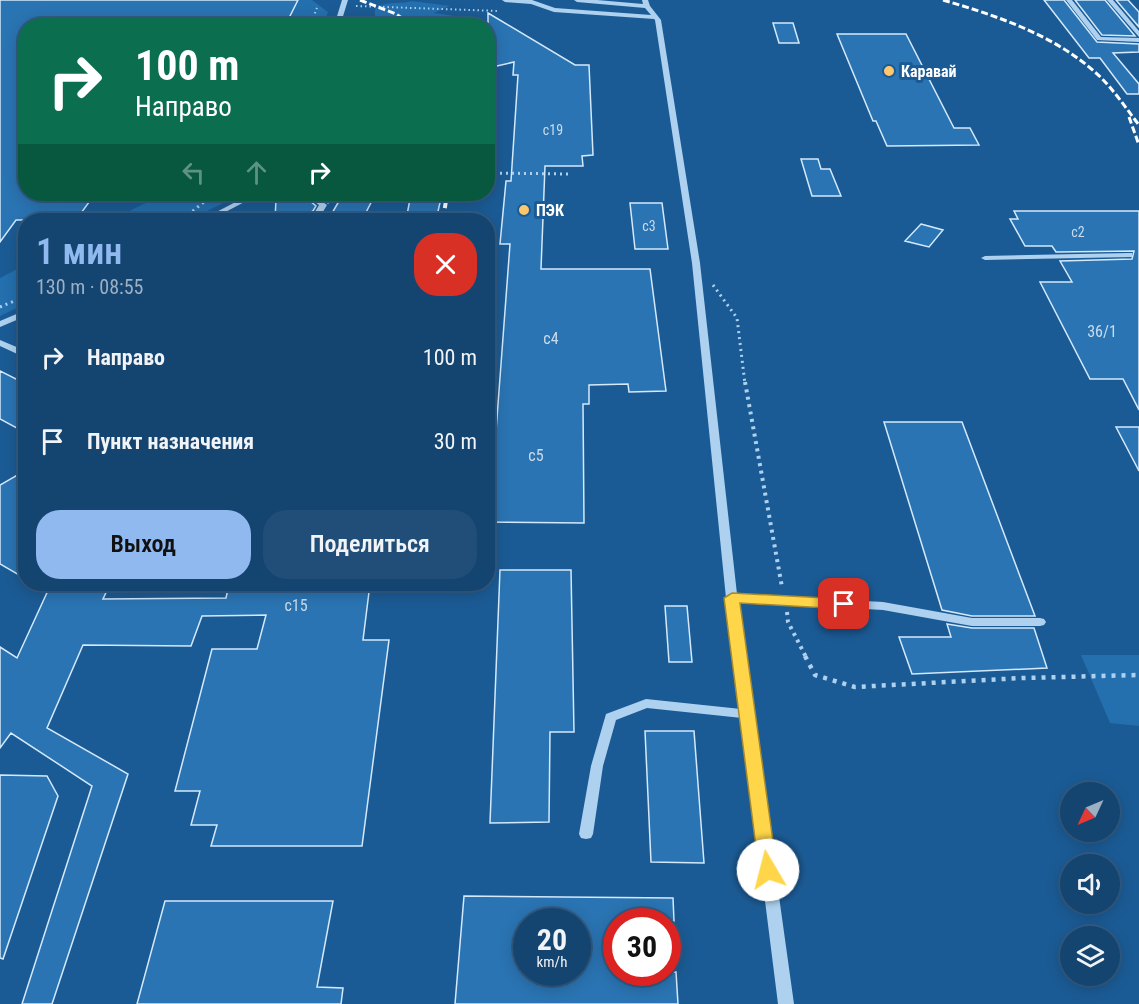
<!DOCTYPE html>
<html lang="ru">
<meta charset="utf-8">
<style>
body{margin:0;font-family:"Roboto Condensed",sans-serif;background:#214e78;color:#f1f3f6;height:100vh;display:flex;flex-direction:column;font-size:22px;white-space:nowrap}
*{box-sizing:border-box;margin:0}
p{font-size:20px;color:#9db0c3}
.icon{flex:none;width:33px;height:33px;fill:none;stroke:currentColor;stroke-width:2;stroke-linecap:round;stroke-linejoin:round}
.map{position:relative;flex:1;overflow:hidden}
.panel{position:absolute;left:18px;top:213px;width:477px;height:378px;display:flex;flex-direction:column;background:#144470;border-radius:24px;box-shadow:0 3px 15px #0003,0 0 0 2px #335c83}
.panel>*{flex:none}
.banner{position:absolute;left:18px;top:18px;width:477px;height:183px;border-radius:24px;box-shadow:0 3px 15px #0003,0 0 0 2px #335c83;background:#0b6e4f;color:#fff;overflow:hidden}
.needle{width:39px;rotate:226deg}
.buttons{position:absolute;left:1060px;top:782px;display:grid;gap:12px}
.buttons a{display:grid;place-items:center;width:60px;height:60px;border-radius:50%;background:#144470;box-shadow:0 3px 15px #0003,0 0 0 2px #335c83;font-size:30px}
.speed{position:absolute;left:513px;top:908px;display:flex;gap:12px;font-size:30px;font-weight:700;text-align:center}
.speed>*{display:grid;place-content:center;width:78px;height:78px;border-radius:50%;background:#144470;box-shadow:0 3px 15px #0003,0 0 0 2px #335c83;line-height:1}
.speed small{font-size:15px;font-weight:400}
.speed .limit{border:9px solid #d22;background:#fff;color:#111}
.pin{position:absolute;display:grid;place-items:center;width:51px;height:51px;color:#fff;margin:-26px;border-radius:12px;box-shadow:0 3px 9px #0006}
.me{position:absolute;width:66px;margin:-33px;rotate:352deg;stroke-linejoin:round;filter:drop-shadow(0 0 4px #0008)}
.turn{display:flex;align-items:center;gap:21px;height:126px;padding:0 18px;font-size:27px}
.turn .icon{width:78px;height:78px;stroke-width:2.5}
.turn b{display:block;font-size:42px;line-height:51px}
.lanes{display:flex;align-items:center;height:57px;padding:0 18px;background:#0003;justify-content:center;gap:30px;direction:ltr}
.lanes .off{opacity:.35}
.round{display:grid;place-items:center;flex:none;width:63px;height:63px;border-radius:24px;background:#214e78}
.head{display:flex;align-items:center;justify-content:space-between;height:102px;padding:0 18px}
h1{font-size:36px;font-weight:600;line-height:45px;color:#90b9f0}
.button{display:flex;gap:12px;margin-top:auto;padding:12px 18px}
.button a{flex:1;height:69px;border-radius:24px;background:#90b9f0;color:#111;font-size:24px;font-weight:600;line-height:69px;text-align:center}
.button a+a{background:#214e78;color:#f1f3f6}
ul{padding:0;list-style:none}
li{display:flex;align-items:center;gap:18px;height:84px;padding:0 18px}
li div{flex:1}
li b{display:block;font-size:22px}
li em{font-style:normal}
.map>svg:first-child{display:block}
</style>
<div class="map">
<svg width="1139" height="1004" viewBox="0 0 1139 1004">
<rect width="100%" height="100%" fill="#1b5b95"/>
<path fill="#246fae" d="M298,0H312L328,12L323,25L285,26Z
M412,1L450,6L434,13L455,16L422,25H409L400,20L369,21L375,17V9C386,0 399,5 412,1Z
M164,194H236L227,201L189,220H111Z
M25,265V304L0,316V278Z
M1081,655H1139V726L1110,723Z"/>
<path fill="#2a74b3" stroke="#d4e9fb" stroke-width="1.5" fill-rule="evenodd" d="M0,0H298L285,26H26V194H95L76,220H16L0,242Z
M1044,0H1064L1097,42L1139,44V52L1113,53L1139,84V94H1127L1100,58H1089Z
M1075,0H1105L1135,36L1102,35Z
M1116,0H1128L1139,12V27Z
M488,13L575,65H589L593,155L582,156L583,166H545L541,269H650L666,391L629,392L628,384L589,385V404H583L584,523L488,522V478L491,431H496L510,244H500L506,181H511L518,75H513L514,62L488,68Z
M773,23H793L799,43H779Z
M837,34H906L954,128H970L979,145L887,146L876,121H873Z
M801,159H818L821,169H830L841,196H812Z
M315,194H363L375,195L362,220H328L342,196L328,203Z
M411,194H442L436,220H406Z
M276,199L310,201L316,206L313,211L294,220H275Z
M630,203H662L668,249H635Z
M1014,211H1139V410L1123,379H1090L1040,282H1072L1060,261L1132,259L1134,251L1056,252L1052,246H1025L1010,219H1018Z
M921,224L943,230L929,247L905,241Z
M0,371L26,384V433L0,419Z
M884,422H962L1035,616H972L942,610Z
M1116,427H1139V471Z
M26,470V579L0,564V485Z
M500,570H571L574,732H550L549,822L490,823Z
M51,584H110L103,599L226,598L229,584H370L363,640H389L362,846H211L217,825H191L200,791H175L212,649H257L266,615L202,616L191,646L83,645L47,728L128,774L52,1004H22L92,786L11,733L0,748V647L17,658Z
M665,606H687L692,662H669Z
M947,624L972,628H1034L1047,668L912,674L899,637H951Z
M645,731H694L704,863L651,862Z
M0,775L47,776L58,796L3,959L0,958Z
M464,896L673,898L674,921H616V972H676L678,1004H455ZM526,921H578V972H526Z
M165,901H333L317,987L343,988L341,1004H137Z"/>
<g fill="none" stroke-linecap="round" stroke-linejoin="round">
<path stroke="#aed1f0" stroke-width="2" stroke-dasharray="1.5 3" stroke-linecap="butt" d="M356,6L499,11
M310,26L318,5"/>
<path stroke="#aed1f0" stroke-width="3" stroke-dasharray="2 4" stroke-linecap="butt" d="M488,173L570,174
M177,220L189,214L214,194
M713,285L737,318L745,384
M0,307L26,296"/>
<path stroke="#aed1f0" stroke-width="4" stroke-dasharray="3 4.5" stroke-linecap="butt" d="M745,382L782,587
M787,612L788,622L806,657"/>
<path stroke="#aed1f0" stroke-width="4.5" stroke-dasharray="4 6" stroke-linecap="butt" d="M805,656L815,675L855,687L1022,678L1139,675"/>
<path fill="#aed1f0" fill-rule="evenodd" d="M342,0H348L340,26H334Z
M502,0H532L555,8L651,15L645,8L577,2L574,0H597L643,4L642,0H648L650,6L661,20L700,263L737,594L883,602L972,618H1040L1044,619L1046,622L1044,625L1040,626H972L883,610L738,602L794,1004H778L742,718L647,708L616,720L603,766L593,834L591,838L586,839L581,838L579,834L591,766L606,714L646,699L741,709L726,598L692,263L655,20L654,19L554,12L531,4L505,2Z
M1066,0H1072L1101,37L1139,38V42L1097,40Z
M1107,0H1113L1139,31V37Z
M251,194H260L210,220H201Z
M263,194L313,195L327,205L318,220H310L319,205L311,199L267,196Z
M1129,253H1132V257L985,260L981,258L985,256Z
M26,310V316L0,327V321Z
M0,340L26,351V358L0,346Z"/>
<path stroke="#fff" stroke-width="3" stroke-dasharray="7 3" stroke-linecap="butt" d="M360,0L396,14L414,26
M943,0C997,16 1052,34 1095,72C1112,87 1125,107 1139,125
M1129,117L1139,145"/>
<path stroke="#fff" stroke-width="4" stroke-dasharray="8 4" stroke-linecap="butt" d="M443,220L447,194"/>
</g>
<path fill="#ffd54a" stroke="#a68a30" stroke-width="1.5" d="M732,593L844,599L851,604L844,609L740,603L777,870L775,875L768,877L762,875L759,870L724,598Z"/>
<g fill="#ffc76c" stroke="#1b5b95" stroke-width="2">
<circle cx="889" cy="71" r="6"/>
<circle cx="524" cy="210" r="6"/>
</g>
<g text-anchor="middle" dominant-baseline="central" stroke-width="6" stroke-linejoin="round" paint-order="stroke">
<g font-size="14" fill="#cadcec">
<text x="553" y="130">с19</text>
<text x="649" y="226">с3</text>
<text x="1078" y="232">с2</text>
</g>
<g font-size="16" font-weight="bold" fill="#fff" stroke="#1b5b95" text-anchor="start">
<text x="901" y="71">Каравай</text>
<text x="536" y="210">ПЭК</text>
</g>
<g font-size="16" fill="#cadcec">
<text x="1102" y="331">36/1</text>
<text x="551" y="338">с4</text>
<text x="536" y="455">с5</text>
<text x="296" y="605">с15</text>
</g>
</g>
</svg>
<div class="buttons">
<a><svg class="needle" viewBox="-14 -14 28 28"><path d="M0-13l5 13h-10z" fill="#e53935"/><path d="M0 13l5-13h-10z" fill="#9db0c3"/></svg></a>
<a><svg class="icon" aria-label="sound" viewBox="0 0 24 24"><path d="M4 9h4l5-4v14l-5-4H4zM17 9q2 3 0 6"/></svg></a>
<a><svg class="icon" aria-label="layers" viewBox="0 0 24 24"><path d="M12 4l9 5-9 5-9-5zM3 14l9 5 9-5"/></svg></a>
</div>
<div class="speed"><div>20<small>km/h</small></div><div class="limit">30</div></div>
<div class="pin" style="left:844px;top:604px;background:#d93025"><svg class="icon" aria-label="arrive" viewBox="0 0 24 24"><path d="M6 21V4h12l-3 4 3 4H6"/></svg></div>
<svg class="me" style="left:768px;top:870px" viewBox="-20 -20 40 40"><circle r="19" fill="#fff"/><path d="M0-13L10 11 0 6-10 11z" fill="#ffd54a"/></svg>
<div class="banner">
<div class="turn"><svg class="icon" aria-label="right" viewBox="0 0 24 24"><path d="M7 20v-9h11M14 6l5 5-5 5"/></svg><div><b>100 m</b>Направо</div></div>
<div class="lanes"><svg class="icon off" aria-label="left" viewBox="0 0 24 24"><path d="M17 20v-9H6M10 6l-5 5 5 5"/></svg><svg class="icon off" aria-label="ahead" viewBox="0 0 24 24"><path d="M12 20V5M6 11l6-6 6 6"/></svg><svg class="icon" aria-label="right" viewBox="0 0 24 24"><path d="M7 20v-9h11M14 6l5 5-5 5"/></svg></div>
</div>
<section class="panel">
<div class="head"><div><h1>1 мин</h1><p>130 m · 08:55</p></div><a class="round" style="background:#d93025;color:#fff"><svg class="icon" aria-label="close" viewBox="0 0 24 24"><path d="M6 6l12 12M18 6L6 18"/></svg></a></div>
<ul>
<li><svg class="icon" aria-label="right" viewBox="0 0 24 24"><path d="M7 20v-9h11M14 6l5 5-5 5"/></svg><div><b>Направо</b></div><em>100 m</em></li>
<li><svg class="icon" aria-label="arrive" viewBox="0 0 24 24"><path d="M6 21V4h12l-3 4 3 4H6"/></svg><div><b>Пункт назначения</b></div><em>30 m</em></li>
</ul>
<div class="button"><a>Выход</a><a>Поделиться</a></div>
</section>
</div>
